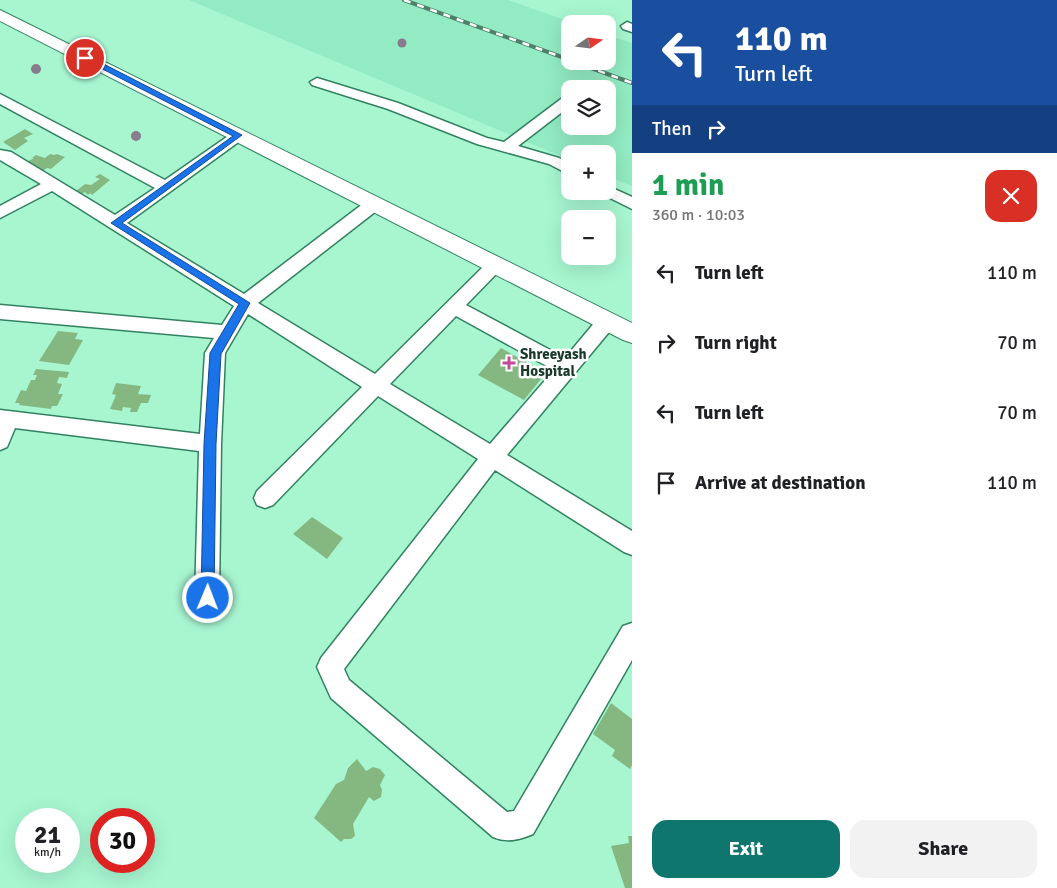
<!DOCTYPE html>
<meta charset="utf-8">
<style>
body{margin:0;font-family:Signika,sans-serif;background:#f2f2f2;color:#202124;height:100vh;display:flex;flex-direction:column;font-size:19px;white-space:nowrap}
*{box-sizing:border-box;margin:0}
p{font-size:16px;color:#757577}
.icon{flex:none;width:28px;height:28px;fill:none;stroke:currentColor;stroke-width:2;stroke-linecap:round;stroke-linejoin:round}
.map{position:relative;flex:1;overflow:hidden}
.drawer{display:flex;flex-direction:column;background:#fff;width:425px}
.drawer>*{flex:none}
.top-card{background:#1a4fa0;color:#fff;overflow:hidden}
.needle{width:32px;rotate:76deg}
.buttons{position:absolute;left:561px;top:15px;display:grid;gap:10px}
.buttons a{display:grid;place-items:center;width:55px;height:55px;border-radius:10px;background:#fff;box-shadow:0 5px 20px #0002;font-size:25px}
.speed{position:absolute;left:15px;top:808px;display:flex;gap:10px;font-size:25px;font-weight:700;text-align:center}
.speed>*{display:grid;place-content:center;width:65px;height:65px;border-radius:50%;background:#fff;box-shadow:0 5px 20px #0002;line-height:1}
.speed small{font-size:12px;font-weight:400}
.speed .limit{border:8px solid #d22;background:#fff;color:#111}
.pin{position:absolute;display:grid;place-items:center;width:42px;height:42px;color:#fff;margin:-21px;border:2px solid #fff;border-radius:50%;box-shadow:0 1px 5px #0007}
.me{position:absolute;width:55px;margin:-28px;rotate:1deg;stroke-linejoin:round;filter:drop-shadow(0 0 4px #0008)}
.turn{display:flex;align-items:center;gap:18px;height:105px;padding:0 20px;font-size:22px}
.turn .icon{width:65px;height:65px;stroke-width:2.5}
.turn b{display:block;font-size:35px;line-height:42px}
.then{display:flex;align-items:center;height:48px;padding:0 20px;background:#0003;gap:10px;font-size:19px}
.round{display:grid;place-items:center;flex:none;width:52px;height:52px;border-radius:15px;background:#f2f2f2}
.overview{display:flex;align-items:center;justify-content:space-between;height:85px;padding:0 20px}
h1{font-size:30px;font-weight:800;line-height:38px;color:#1e9e55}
.button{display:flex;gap:10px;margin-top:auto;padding:10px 20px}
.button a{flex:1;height:58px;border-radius:15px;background:#0f766e;color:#fff;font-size:20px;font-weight:800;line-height:58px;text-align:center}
.button a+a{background:#f2f2f2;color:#202124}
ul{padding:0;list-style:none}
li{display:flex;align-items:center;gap:15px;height:70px;padding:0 20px}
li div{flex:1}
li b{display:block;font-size:19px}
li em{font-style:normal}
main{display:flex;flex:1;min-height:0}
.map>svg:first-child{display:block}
</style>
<main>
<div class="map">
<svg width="632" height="888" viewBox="0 0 632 888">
<rect width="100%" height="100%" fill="#a7f6d0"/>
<path fill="#92ebc2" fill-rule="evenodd" d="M189,0H508L576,24H570V61H608V35L632,43V186L608,176V154H570V160ZM570,89H608V126H570Z"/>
<path fill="#85b881" d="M25,129L33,134L24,138L28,141L15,150L3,142Z
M50,154L54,155L57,154L65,157L51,169L47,168L40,173L32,170L36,167L25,163L34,158H32L36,155L45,158Z
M100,174L110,180L92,195L90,193L88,195L85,192L82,194L76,191L85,184L91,185L100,179L95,177Z
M58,331L78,333L75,339L83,340L69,365L39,361Z
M501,348L546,373L524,400L478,375Z
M36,369L69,372L67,378L59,377L57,383L62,384L58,394H63L57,406H52L51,409L19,405L20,403H15L21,390L26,391L31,380H35L37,375H33Z
M116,383L141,386L138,394L151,395L148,403H141L137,412H130L131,408L123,407L122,411L110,409L116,395L112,394Z
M312,517L343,538L327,559L293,534Z
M611,703L632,719V765L630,769L612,756L615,750L593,734Z
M357,759L366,771L373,767L380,769L385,775L380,785L382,790L381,797L374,801L369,797L353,824L355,836L351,839H344L341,842L314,818L336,784L344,780L348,768Z
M628,836H632V888H625L611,846L629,843Z"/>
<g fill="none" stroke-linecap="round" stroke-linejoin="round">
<defs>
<path id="street" d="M627,22L632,24V32L623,29L621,26Z
M317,78L398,103L487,138L504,142L561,99H570V106L518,146L559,158L570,164V175L549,164L477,144L388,109L312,85L310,82Z
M0,94L165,180L234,132H244L246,135L244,138L127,223L244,294L368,200H380L382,204L380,208L258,303L375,374L489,261L495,259L501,261L504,265L501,269L466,305L565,358L600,316L607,314L614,316L616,321L614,326L507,455L632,531V555L624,552L495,470L344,669L349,680L507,812L514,811L623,626L632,623V660L533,834C519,840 507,843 493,837L331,698L317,667L321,658L478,459L378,396L273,505L265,508L257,505L254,498L257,491L362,387L248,314L225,353L221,444L219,598L216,606L207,610L198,606L195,598L199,451L15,428L7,447L0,450V410L200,434L205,353L214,338L0,319V305L222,325L234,306L52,191L0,218V206L41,184L0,160V150L11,152L115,215L155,188L0,104ZM456,316L554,370L490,444L390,384Z
M608,186L632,197V209L602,194L600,191H608Z"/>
<path id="secondary" d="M0,10L632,323V343L623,340L0,21Z"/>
</defs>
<use href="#street" stroke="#328261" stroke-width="3"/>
<use href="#secondary" stroke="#328261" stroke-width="2"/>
<use href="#street" fill="#fff" fill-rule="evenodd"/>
<use href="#secondary" fill="#fff" fill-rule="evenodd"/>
<defs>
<path id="rail" d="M404,0L570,60
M572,61L632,83"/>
</defs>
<use href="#rail" stroke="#4e8169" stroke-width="4"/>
<use href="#rail" stroke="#fff" stroke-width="2.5" stroke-dasharray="7" stroke-linecap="butt"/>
</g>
<g fill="#887c8c">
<circle cx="402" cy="43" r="4.5"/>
<circle cx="36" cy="69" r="5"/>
<circle cx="136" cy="136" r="5"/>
</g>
<path fill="#1a73e8" stroke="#114b97" d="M83,56H88L242,135L122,223L250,303L221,354L216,444L214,598L212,602L208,604L203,602L201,598L204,444L210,353L239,304L111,223L233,136L83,59Z"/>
<path fill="#c44a9b" stroke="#fff" stroke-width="2" d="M506.5 355.5h5v5h5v5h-5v5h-5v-5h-5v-5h5z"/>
<g text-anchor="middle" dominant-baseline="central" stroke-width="5" stroke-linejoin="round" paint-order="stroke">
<g font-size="15" font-weight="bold" fill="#193a2b" stroke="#fff" text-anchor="start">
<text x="520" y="354">Shreeyash<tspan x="520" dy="17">Hospital</tspan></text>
</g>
</g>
</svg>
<div class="buttons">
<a><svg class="needle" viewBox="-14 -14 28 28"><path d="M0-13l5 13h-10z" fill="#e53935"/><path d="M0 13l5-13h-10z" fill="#757577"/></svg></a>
<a><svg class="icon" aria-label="layers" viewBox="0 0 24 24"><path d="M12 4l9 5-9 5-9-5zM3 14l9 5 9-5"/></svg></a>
<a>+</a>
<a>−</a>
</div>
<div class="speed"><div>21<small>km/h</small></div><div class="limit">30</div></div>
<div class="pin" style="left:85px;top:58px;background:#d93025"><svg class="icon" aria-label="arrive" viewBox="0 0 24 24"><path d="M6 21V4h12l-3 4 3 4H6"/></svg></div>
<svg class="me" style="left:208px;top:598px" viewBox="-20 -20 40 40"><circle r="17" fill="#1a73e8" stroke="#fff" stroke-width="3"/><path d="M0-11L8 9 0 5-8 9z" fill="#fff"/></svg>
</div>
<section class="drawer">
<div class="top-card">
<div class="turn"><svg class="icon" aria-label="left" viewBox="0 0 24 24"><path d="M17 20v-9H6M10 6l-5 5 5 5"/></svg><div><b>110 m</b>Turn left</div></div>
<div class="then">Then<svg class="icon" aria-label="right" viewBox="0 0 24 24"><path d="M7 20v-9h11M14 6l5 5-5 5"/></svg></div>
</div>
<div class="overview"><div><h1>1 min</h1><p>360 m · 10:03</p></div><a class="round" style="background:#d93025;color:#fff"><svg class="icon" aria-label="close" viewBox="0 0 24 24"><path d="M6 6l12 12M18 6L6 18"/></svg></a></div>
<ul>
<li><svg class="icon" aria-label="left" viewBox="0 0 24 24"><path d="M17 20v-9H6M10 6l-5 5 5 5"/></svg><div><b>Turn left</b></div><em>110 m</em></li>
<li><svg class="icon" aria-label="right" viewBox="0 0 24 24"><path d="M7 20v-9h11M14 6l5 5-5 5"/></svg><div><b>Turn right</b></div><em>70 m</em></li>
<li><svg class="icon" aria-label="left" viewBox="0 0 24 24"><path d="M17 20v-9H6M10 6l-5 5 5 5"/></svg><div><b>Turn left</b></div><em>70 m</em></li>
<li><svg class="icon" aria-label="arrive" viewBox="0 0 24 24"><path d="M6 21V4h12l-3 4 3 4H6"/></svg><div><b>Arrive at destination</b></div><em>110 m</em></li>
</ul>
<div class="button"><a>Exit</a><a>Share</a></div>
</section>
</main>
